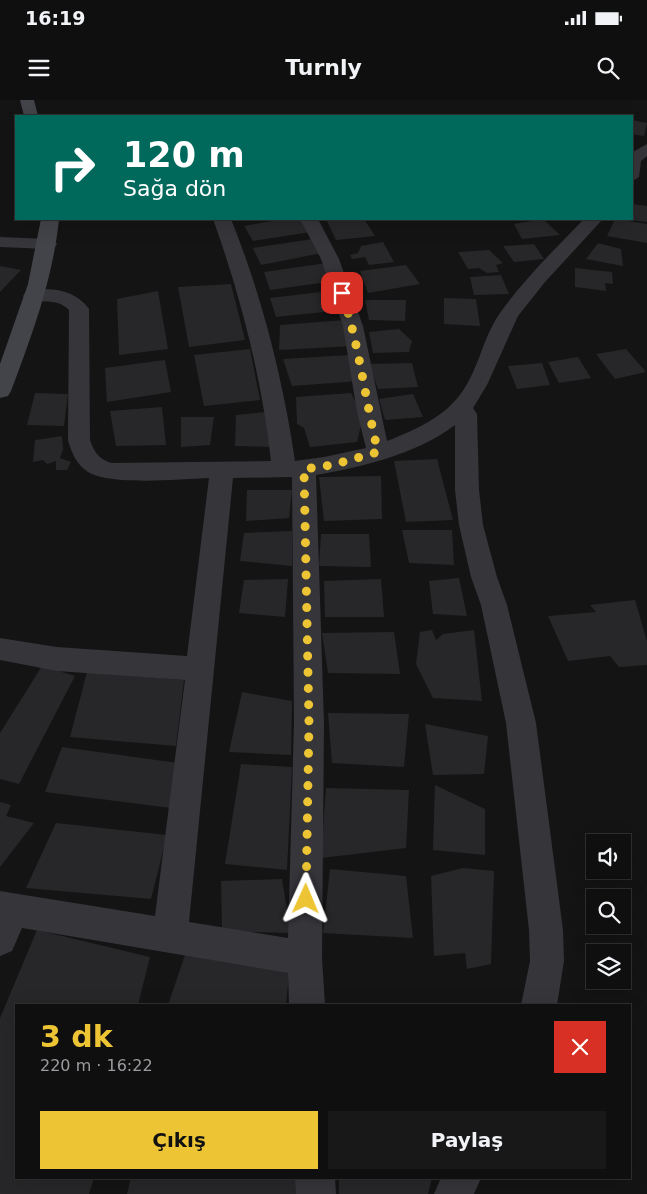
<!DOCTYPE html>
<html lang="tr">
<meta charset="utf-8">
<style>
body{margin:0;font-family:"DejaVu Sans",sans-serif;background:#181819;color:#f1f3f6;height:100vh;display:flex;flex-direction:column;font-size:19px;white-space:nowrap}
*{box-sizing:border-box;margin:0}
p{font-size:16px;color:#9b9c9f}
.icon{flex:none;width:28px;height:28px;fill:none;stroke:currentColor;stroke-width:2;stroke-linecap:round;stroke-linejoin:round}
.map{position:relative;flex:1;overflow:hidden}
.side{position:absolute;left:15px;top:904px;width:616px;height:175px;display:flex;flex-direction:column;background:#0f0f10;border-radius:0px;box-shadow:0 5px 20px #0002,0 0 0 1px #2f2f30}
.side>*{flex:none}
.hud{position:absolute;left:15px;top:15px;width:618px;height:105px;border-radius:0px;box-shadow:0 5px 20px #0002,0 0 0 1px #2f2f30;background:#00695c;color:#fff;overflow:hidden}
.tools{position:absolute;left:586px;top:734px;display:grid;gap:10px}
.tools a{display:grid;place-items:center;width:45px;height:45px;border-radius:0px;background:#0f0f10;box-shadow:0 5px 20px #0002,0 0 0 1px #2f2f30;font-size:25px}
.pin{position:absolute;display:grid;place-items:center;width:42px;height:42px;color:#fff;margin:-21px;border-radius:10px;box-shadow:0 2px 8px #0006}
.me{position:absolute;width:55px;margin:-28px;rotate:1deg;stroke-linejoin:round;filter:drop-shadow(0 0 4px #0008)}
.turn{display:flex;align-items:center;gap:18px;height:105px;padding:0 25px;font-size:22px}
.turn .icon{width:65px;height:65px;stroke-width:2.5}
.turn b{display:block;font-size:35px;line-height:42px}
.round{display:grid;place-items:center;flex:none;width:52px;height:52px;border-radius:0px;background:#181819}
.head{display:flex;align-items:center;justify-content:space-between;height:85px;padding:0 25px}
h1{font-size:30px;font-weight:700;line-height:38px;color:#edc534}
.primary-button{display:flex;gap:10px;margin-top:auto;padding:10px 25px}
.primary-button a{flex:1;height:58px;border-radius:0px;background:#edc534;color:#111;font-size:20px;font-weight:700;line-height:58px;text-align:center}
.primary-button a+a{background:#181819;color:#f1f3f6}
.status{display:flex;justify-content:space-between;align-items:center;height:35px;padding:0 25px;background:#0f0f10;direction:ltr}
.status svg{height:14px;fill:currentColor}
header{display:flex;justify-content:space-between;align-items:center;height:65px;padding:0 25px;background:#0f0f10;font-size:22px;font-weight:700}
.map>svg:first-child{display:block}
</style>
<div class="status"><b>16:19</b><svg viewBox="0 0 49 12"><path d="M0 12V9h3v3zM5 12V6h3v6zM10 12V3h3v9zM15 12V0h3v12zM26 1h20v11H26zM47 4h2v5h-2z"/></svg></div>
<header><svg class="icon" aria-label="menu" viewBox="0 0 24 24"><path d="M4 6h16M4 12h16M4 18h16"/></svg>Turnly<svg class="icon" aria-label="search" viewBox="0 0 24 24"><circle cx="10" cy="10" r="6"/><path d="M15 15l6 6"/></svg></header>
<div class="map">
<svg width="647" height="1094" viewBox="0 0 647 1094">
<rect width="100%" height="100%" fill="#141415"/>
<path fill="#272729" d="M631,20L647,23L644,36L631,34Z
M631,104L647,106V122L631,120Z
M282,119H303L311,132L253,141L244,126Z
M326,119H364L375,136L336,140Z
M543,119L560,135L522,139L514,124Z
M615,119L647,124V143L607,136Z
M313,139L322,153L261,165L253,148Z
M383,142L394,162L369,165L365,157L352,159L350,155L358,153L361,146Z
M598,143L621,149L623,166L586,159Z
M534,144L544,159L514,162L503,146Z
M489,150L503,163L496,165L499,172L487,173L479,168L468,169L458,152Z
M327,163L334,181L270,190L264,172Z
M406,165L420,184L368,193L360,171Z
M0,166L21,170L0,192Z
M575,168L612,172L613,184L605,183L606,191L575,187Z
M501,175L509,194L474,195L470,177Z
M231,184L245,240L189,247L178,187Z
M337,190L343,210L276,217L270,198Z
M158,191L168,249L119,255L117,199Z
M444,198L476,199L480,226L444,224Z
M365,200H406L405,221L369,220Z
M345,220L353,246L279,250L280,225Z
M399,229L412,241L409,252L373,253L369,232Z
M250,249L260,300L204,306L194,255Z
M626,249L646,272L615,279L596,254Z
M350,255L359,281L292,286L283,259Z
M578,257L591,278L559,283L548,262Z
M165,260L171,292L107,302L105,268Z
M412,263L418,287L378,289L369,264Z
M542,263L550,285L517,289L508,266Z
M35,293L68,294L64,326L27,325Z
M351,293L363,317L357,342L310,347L304,328L297,324L296,297Z
M413,294L423,317L385,320L379,299Z
M162,307L166,345L116,346L110,311Z
M275,311L279,347L235,346L236,315Z
M181,317H214L210,345L181,347Z
M62,336L63,349L60,358L71,362L67,370H56V361L47,364L43,360L33,362L35,340Z
M437,359L453,420L406,422L394,361Z
M381,376L382,419L324,421L319,377Z
M247,390H292L289,418L246,421Z
M402,430H452L454,465L409,463Z
M292,431V466L240,461L244,433Z
M321,434H369L371,467L319,466Z
M459,478L467,516L433,514L429,481Z
M288,479L285,517L239,513L244,480Z
M381,479L384,517H325L324,481Z
M635,500L647,541V565L619,567L610,556L568,561L548,516L596,512L590,505Z
M432,530L436,540L443,534L474,530L482,601L433,598L416,564L420,532Z
M394,532L400,574L328,573L322,533Z
M42,566L75,576L19,684L0,679V633Z
M87,572L184,580L176,646L70,637Z
M242,592L292,601L291,655L229,652Z
M328,613L409,614L404,667L332,663Z
M425,624L488,636L484,674L433,675Z
M62,647L178,663L171,708L45,692Z
M241,664L292,667L287,770L225,764Z
M435,685L485,709V755L433,750Z
M326,688L409,690L406,748L321,758Z
M0,702L11,705L6,716L34,723L0,767Z
M56,723L167,735L151,799L26,788Z
M463,768L494,771L491,864L467,869L465,853L434,856L431,776Z
M330,769L406,776L413,838L323,833Z
M282,779L291,833L222,831L221,781Z
M37,830L150,857L138,905H16V1078H94L89,1094H0V918Z
M186,852L289,873L286,905H168Z
M131,1078H297V1094H127Z
M339,1078H432L428,1094H339Z"/>
<g fill="none" stroke-linecap="round" stroke-linejoin="round">
<path fill="#35353a" fill-rule="evenodd" d="M647,44V56L641,61L639,77L631,82V53Z
M213,119H231C262,196 283,279 295,361L324,357L366,348L357,312L343,226L321,159L300,119H318L339,159L363,226L387,341C415,330 445,317 462,292C479,268 483,237 500,213C525,178 555,149 584,119H603L545,182L518,216L487,285L473,308L477,314L479,390L483,425L497,477L507,505L536,623L563,830L564,861L557,905H521L530,861L529,830L506,623L481,505L471,477L459,425L455,390V325C417,354 362,367 316,375L324,623L322,858L325,905H289L288,873L22,828L12,851L0,856V791L155,816L185,580L57,571L0,560V538L57,547L187,556L209,378C180,379 111,386 88,372C77,365 71,352 68,340L69,210C56,197 42,204 26,200L23,196L26,192C48,186 75,189 89,209L90,340C94,352 99,359 111,363L271,361C262,279 241,197 213,119ZM292,377L294,623L288,838L189,822L233,378Z
M0,137L48,139L54,140L57,144L54,148L48,149L0,147Z
M295,1078H335L336,1094H296Z
M441,1078H481L474,1094H434Z"/>
<path fill="#43444a" fill-rule="evenodd" d="M20,0H34L38,16H24Z
M41,119H59C53,179 32,235 11,291L8,296L0,298V264L28,184Z"/>
</g>
<g fill="none" stroke-linecap="round" stroke-linejoin="round">
<path stroke="#edc534" stroke-width="9" stroke-dasharray="0 16.2" d="M306,799L309,623L304,369L332,365L378,352C365,299 359,244 342,193"/>
</g>
</svg>
<div class="tools">
<a><svg class="icon" aria-label="sound" viewBox="0 0 24 24"><path d="M4 9h4l5-4v14l-5-4H4zM17 9q2 3 0 6"/></svg></a>
<a><svg class="icon" aria-label="search" viewBox="0 0 24 24"><circle cx="10" cy="10" r="6"/><path d="M15 15l6 6"/></svg></a>
<a><svg class="icon" aria-label="layers" viewBox="0 0 24 24"><path d="M12 4l9 5-9 5-9-5zM3 14l9 5 9-5"/></svg></a>
</div>
<div class="pin" style="left:342px;top:193px;background:#d93025"><svg class="icon" aria-label="arrive" viewBox="0 0 24 24"><path d="M6 21V4h12l-3 4 3 4H6"/></svg></div>
<svg class="me" style="left:306px;top:799px" viewBox="-20 -20 40 40"><path d="M0-17L14 15 0 8-14 15z" fill="#edc534" stroke="#fff" stroke-width="4"/></svg>
<div class="hud">
<div class="turn"><svg class="icon" aria-label="right" viewBox="0 0 24 24"><path d="M7 20v-9h11M14 6l5 5-5 5"/></svg><div><b>120 m</b>Sağa dön</div></div>
</div>
<section class="side">
<div class="head"><div><h1>3 dk</h1><p>220 m · 16:22</p></div><a class="round" style="background:#d93025;color:#fff"><svg class="icon" aria-label="close" viewBox="0 0 24 24"><path d="M6 6l12 12M18 6L6 18"/></svg></a></div>
<div class="primary-button"><a>Çıkış</a><a>Paylaş</a></div>
</section>
</div>
